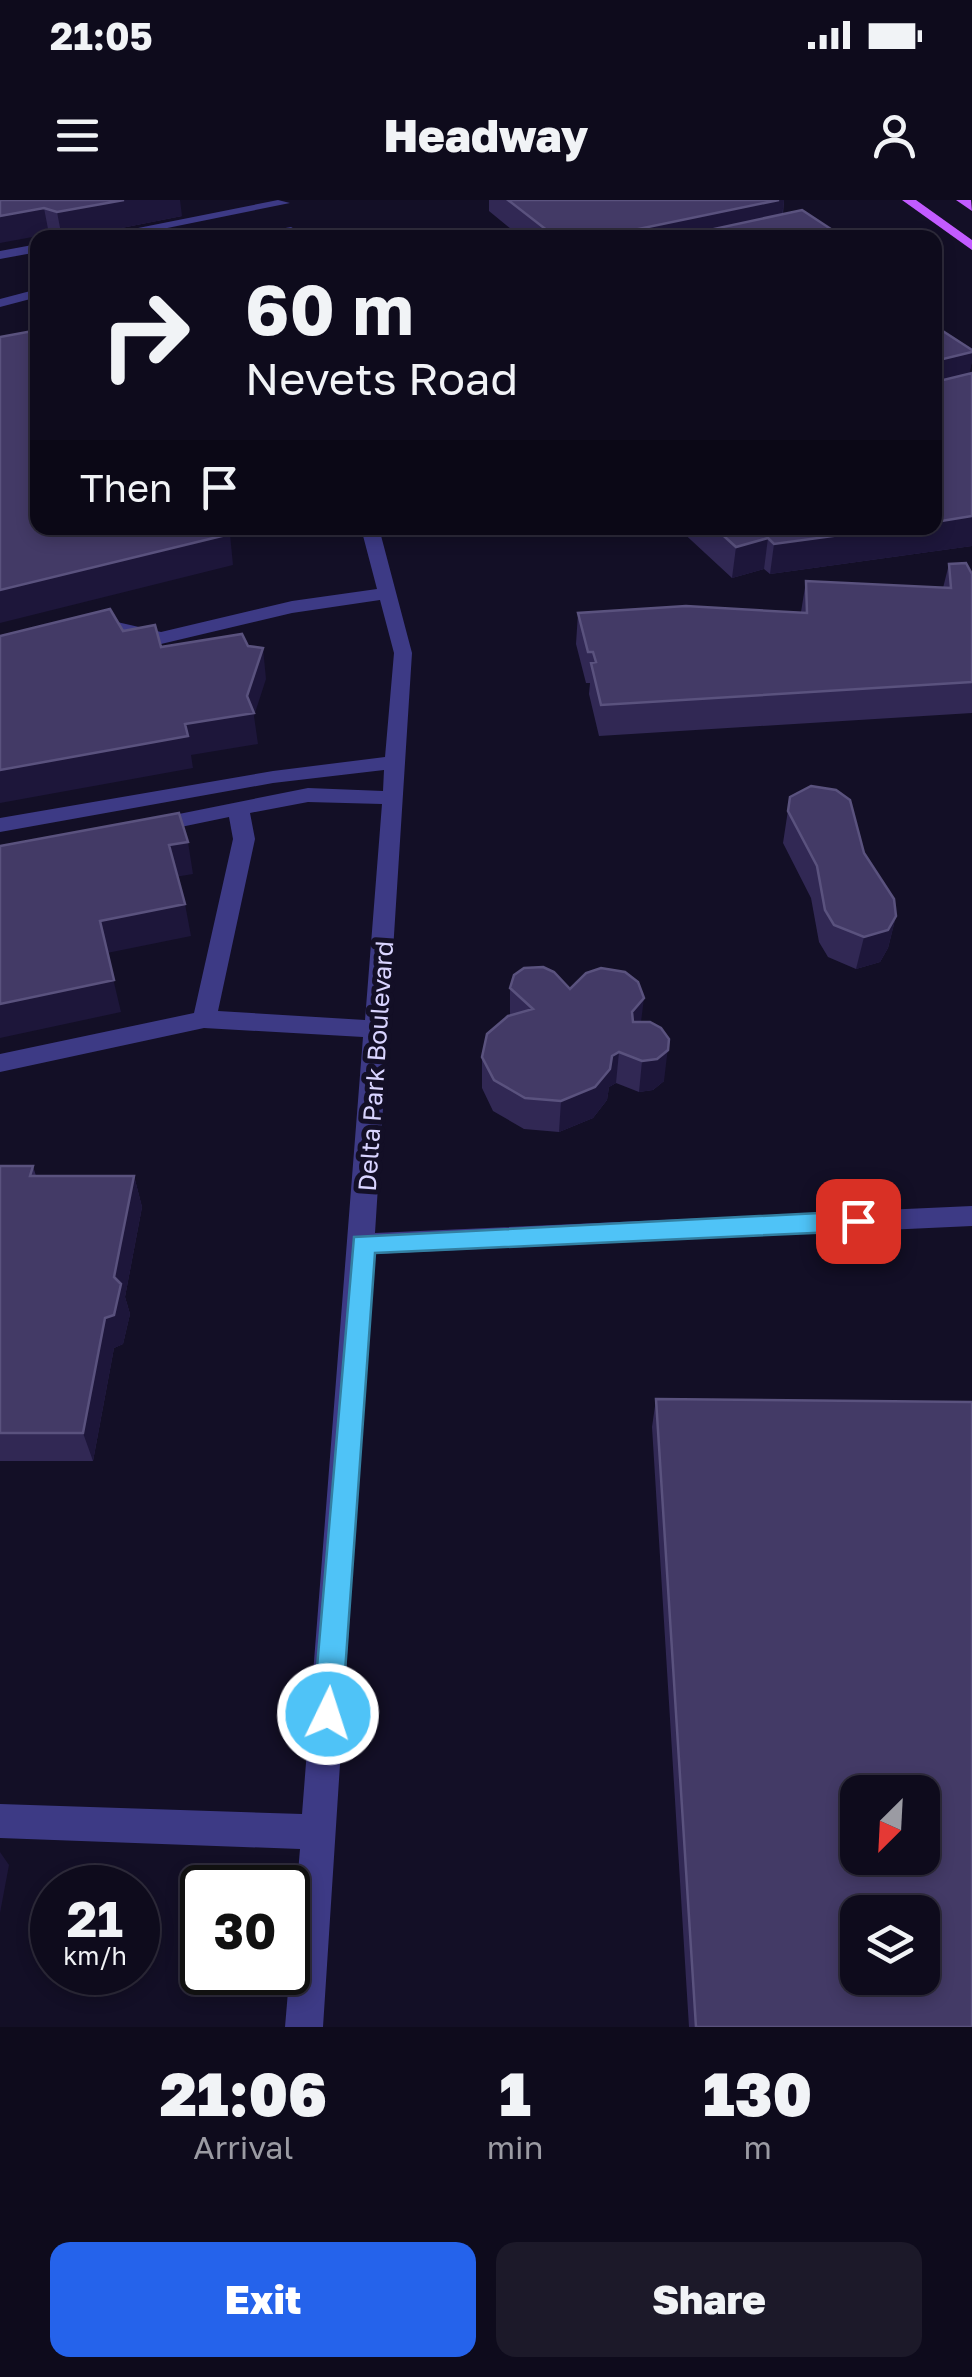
<!DOCTYPE html>
<style>
body{margin:0;font-family:"Golos Text",sans-serif;background:#1c1929;color:#f1f3f6;height:100vh;display:flex;flex-direction:column;font-size:38px;white-space:nowrap}
*{box-sizing:border-box;margin:0}
p{font-size:32px;color:#9b9ba3}
.icon{flex:none;width:55px;height:55px;fill:none;stroke:currentColor;stroke-width:2;stroke-linecap:round;stroke-linejoin:round}
.map{position:relative;height:1827px;overflow:hidden}
.sheet{display:flex;flex-direction:column;background:#0e0b1c;flex:1}
.sheet>*{flex:none}
.hud{position:absolute;left:30px;top:30px;width:912px;height:305px;border-radius:20px;box-shadow:0 5px 15px #0003,0 0 0 2px #2e2b3b;background:#0e0b1c;color:#f1f3f6;overflow:hidden}
.needle{width:65px;rotate:204deg}
.tools{position:absolute;left:840px;top:1575px;display:grid;gap:20px}
.tools a{display:grid;place-items:center;width:100px;height:100px;border-radius:20px;background:#0e0b1c;box-shadow:0 5px 15px #0003,0 0 0 2px #2e2b3b;font-size:50px}
.speed{position:absolute;left:30px;top:1665px;display:flex;gap:20px;font-size:50px;font-weight:700;text-align:center}
.speed>*{display:grid;place-content:center;width:130px;height:130px;border-radius:50%;background:#0e0b1c;box-shadow:0 5px 15px #0003,0 0 0 2px #2e2b3b;line-height:1}
.speed small{font-size:25px;font-weight:400}
.speed .limit{border:5px solid #111;border-radius:15px;background:#fff;color:#111}
.pin{position:absolute;display:grid;place-items:center;width:85px;height:85px;color:#fff;margin:-42px;border-radius:20px;box-shadow:0 5px 15px #0006}
.me{position:absolute;width:110px;margin:-55px;rotate:4deg;stroke-linejoin:round;filter:drop-shadow(0 0 8px #0008)}
.turn{display:flex;align-items:center;gap:35px;height:210px;padding:0 50px;font-size:45px}
.turn .icon{width:130px;height:130px;stroke-width:2.5}
.turn b{display:block;font-size:70px;line-height:85px}
.then{display:flex;align-items:center;height:95px;padding:0 50px;background:#0003;gap:20px;font-size:38px}
.eta{display:flex;justify-content:space-evenly;align-items:center;height:170px;text-align:center}
.eta b{font-size:60px;font-weight:800;line-height:70px}
.cta{display:flex;gap:20px;margin-top:auto;padding:20px 50px}
.cta a{flex:1;height:115px;border-radius:20px;background:#2563eb;color:#fff;font-size:40px;font-weight:800;line-height:115px;text-align:center}
.cta a+a{background:#1c1929;color:#f1f3f6}
.status{display:flex;justify-content:space-between;align-items:center;height:70px;padding:0 50px;background:#0e0b1c;direction:ltr}
.status svg{height:28px;fill:currentColor}
header{display:flex;justify-content:space-between;align-items:center;height:130px;padding:0 50px;background:#0e0b1c;font-size:45px;font-weight:800}
.map>svg:first-child{display:block}
</style>
<div class="status"><b>21:05</b><svg viewBox="0 0 49 12"><path d="M0 12V9h3v3zM5 12V6h3v6zM10 12V3h3v9zM15 12V0h3v12zM26 1h20v11H26zM47 4h2v5h-2z"/></svg></div>
<header><svg class="icon" aria-label="menu" viewBox="0 0 24 24"><path d="M4 6h16M4 12h16M4 18h16"/></svg>Headway<svg class="icon" aria-label="person" viewBox="0 0 24 24"><circle cx="12" cy="8" r="4"/><path d="M4 21q1-7 8-7t8 7"/></svg></header>
<div class="map">
<svg width="972" height="1827" viewBox="0 0 972 1827">
<rect width="100%" height="100%" fill="#130f26"/>
<g fill="none" stroke-linecap="round" stroke-linejoin="round">
<path fill="#3d3a85" fill-rule="evenodd" d="M278,0L290,3L118,38H88Z
M291,27L298,31L296,34L230,38Z
M38,44V52L0,59V51Z
M38,89V97L0,107V99Z
M361,328H379L412,453L375,1033L972,1006V1026L373,1054L323,1827H285L300,1649L0,1638V1604L302,1614L363,837L204,828L0,872V854L194,813L233,639L229,617L147,634L136,627L139,622L308,588L383,591L384,570L273,583L0,632V618L273,571L385,557L394,453L380,400L292,413L161,444L117,434L92,441L83,435L117,422L161,432L292,401L377,389ZM308,602L382,604L365,820L218,811L255,639L250,613Z"/>
<path fill="#c25bff" fill-rule="evenodd" d="M902,0H916L972,40V50Z
M956,0H971L972,11Z"/>
</g>
<path fill="#312854" d="M0,0L182,16L71,38H58L49,34Z
M489,0H784L783,14L843,37L522,38L489,11Z
M972,150V161L969,173H972V346L770,374L764,369L732,378L678,328H935Z
M949,364L972,374V513L599,536L589,494L590,483H586L576,444L578,413L801,412L806,381L943,388Z
M790,597L864,653L896,716L888,748L880,762L856,769L828,757L819,742L811,698L783,643Z
M510,788L570,789L641,822L664,881L653,890L639,892L616,883L609,887L607,900L593,918L559,932L524,929L493,911L482,888V857L510,816Z
M0,966H33L36,976H134L142,1007L125,1097L130,1114L123,1144L114,1148L93,1261H0Z
M656,1199L972,1827H689L652,1227Z"/>
<path fill="#1d163a" d="M124,0H180L182,16L71,38H62L57,12Z
M779,0H784L781,25L718,36L709,30L708,38H595Z
M44,8L49,34L0,43V16Z
M972,152V161L968,180L935,188V161Z
M972,316V346L770,374L774,344L892,328H935V322Z
M230,334L233,365L0,423V390Z
M768,338L764,369L732,378L736,347Z
M263,448L266,479L254,516L258,544L191,555L193,568L0,603V570L185,524L247,496Z
M188,642L193,674L175,677L169,645Z
M185,704L191,736L107,753L121,812L0,838V804L100,721Z
M896,716L888,748L880,762L856,769L864,737Z
M644,798L640,830L629,844L632,812Z
M669,839L664,881L653,890L639,892L642,861Z
M619,852L616,883L609,887L607,900L593,918L559,932L561,901L612,856Z
M134,976L142,1007L125,1097L130,1114L123,1144L114,1148L93,1261L83,1233Z
M0,1652L9,1665L0,1713Z"/>
<path fill="#433a66" stroke="#5a527e" stroke-width="2.5" fill-rule="evenodd" d="M0,0H124L57,12L44,8L0,16Z
M508,0H779L595,38H557Z
M802,10L843,37L711,38L718,36L709,30Z
M935,126L972,150V152L935,161Z
M38,130V328H224L230,334L0,390V137Z
M972,173V316L935,322V182Z
M715,328H892L774,344L768,338L736,347Z
M966,363L972,374V482L601,505L591,463L596,462L593,452H588L578,413L686,406L807,413L806,381L951,388L949,364Z
M110,409L123,431L155,425L161,447L242,434L248,446L263,448L247,496L254,513L185,524L188,536L0,570V436Z
M811,586L836,590L850,600L864,653L894,699L896,716L888,730L864,737L834,725L825,710L817,666L788,611L790,597Z
M179,613L188,642L169,645L185,704L100,721L114,780L0,804V646Z
M543,767L554,772L570,789L586,773L601,768L625,772L638,782L644,798L632,812L633,822H650L661,828L669,839L668,850L657,859L642,861L619,852L612,856L610,869L595,887L561,901L525,898L494,880L482,857L487,834L508,816L533,809L510,788L514,775L524,768Z
M0,966H33L30,976H134L114,1077L121,1084L114,1115L105,1118L83,1233H0Z
M656,1199L972,1202V1827H696ZM858,1592H922V1658H858ZM858,1712H922V1778H858Z"/>
<path fill="#4fc3f7" stroke="#337fa1" stroke-width="2.5" d="M858,1011L866,1014L870,1021L866,1028L858,1031L375,1053L342,1514L338,1525L328,1529L317,1525L313,1514L354,1037Z"/>
<g text-anchor="middle" dominant-baseline="central" stroke-width="10" stroke-linejoin="round" paint-order="stroke">
<g font-size="25" fill="#d9d4ff" stroke="#130f26">
<text transform="translate(375 866) rotate(-86)">Delta Park Boulevard</text>
</g>
</g>
</svg>
<div class="tools">
<a><svg class="needle" viewBox="-14 -14 28 28"><path d="M0-13l5 13h-10z" fill="#e53935"/><path d="M0 13l5-13h-10z" fill="#9b9ba3"/></svg></a>
<a><svg class="icon" aria-label="layers" viewBox="0 0 24 24"><path d="M12 4l9 5-9 5-9-5zM3 14l9 5 9-5"/></svg></a>
</div>
<div class="speed"><div>21<small>km/h</small></div><div class="limit">30</div></div>
<div class="pin" style="left:858px;top:1021px;background:#d93025"><svg class="icon" aria-label="arrive" viewBox="0 0 24 24"><path d="M6 21V4h12l-3 4 3 4H6"/></svg></div>
<svg class="me" style="left:328px;top:1514px" viewBox="-20 -20 40 40"><circle r="17" fill="#4fc3f7" stroke="#fff" stroke-width="3"/><path d="M0-11L8 9 0 5-8 9z" fill="#fff"/></svg>
<div class="hud">
<div class="turn"><svg class="icon" aria-label="right" viewBox="0 0 24 24"><path d="M7 20v-9h11M14 6l5 5-5 5"/></svg><div><b>60 m</b>Nevets Road</div></div>
<div class="then">Then<svg class="icon" aria-label="arrive" viewBox="0 0 24 24"><path d="M6 21V4h12l-3 4 3 4H6"/></svg></div>
</div>
</div>
<section class="sheet">
<div class="eta">
<div><b>21:06</b><p>Arrival</p></div>
<div><b>1</b><p>min</p></div>
<div><b>130</b><p>m</p></div>
</div>
<div class="cta"><a>Exit</a><a>Share</a></div>
</section>
